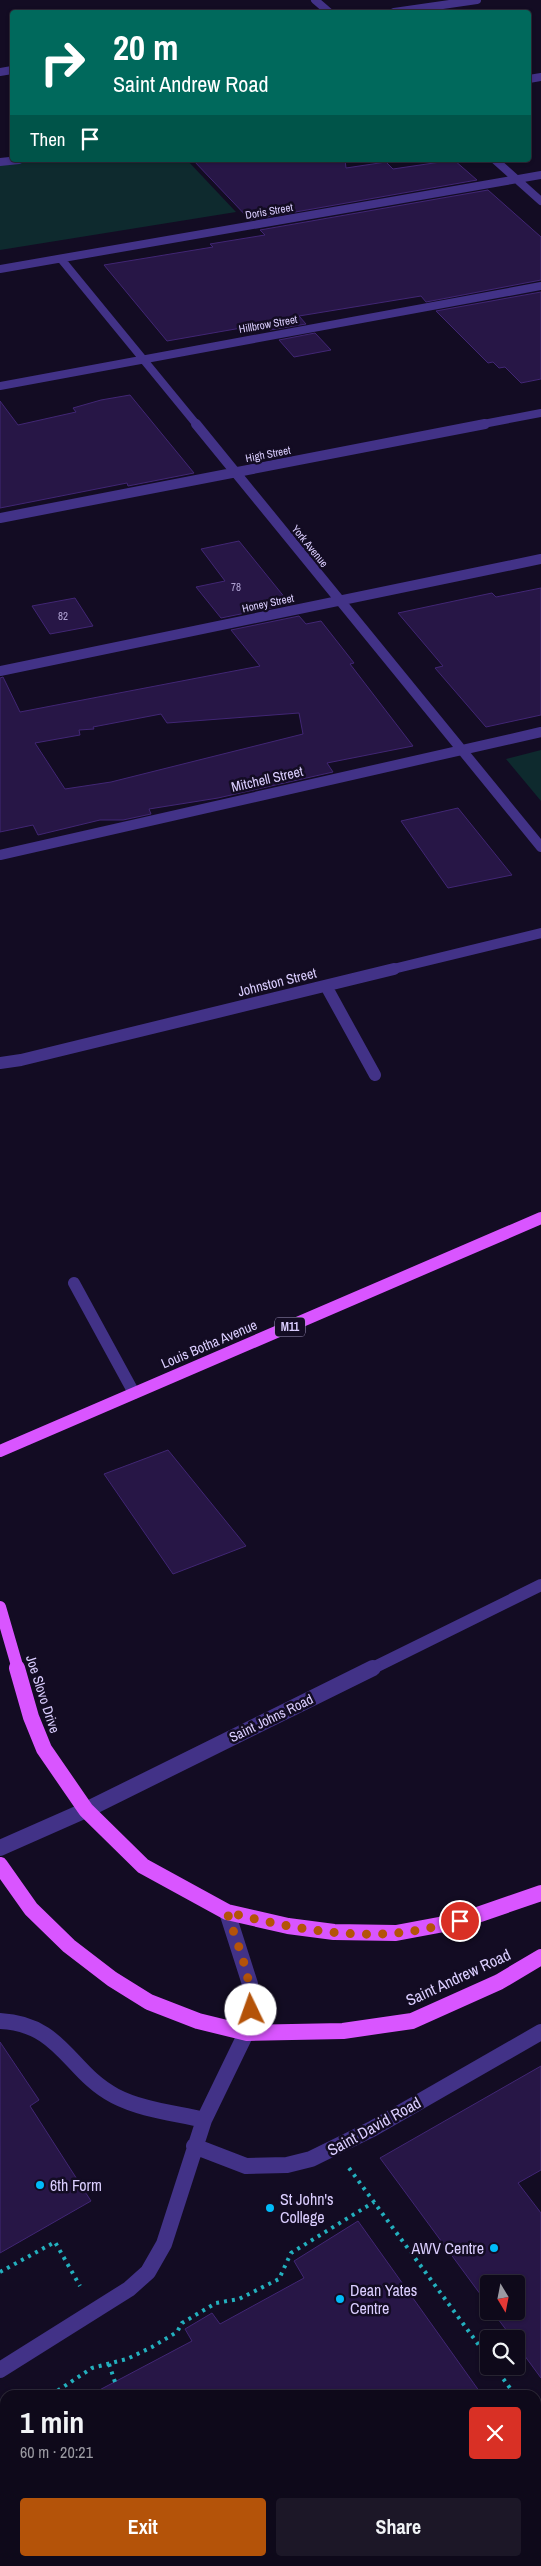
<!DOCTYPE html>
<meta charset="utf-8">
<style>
body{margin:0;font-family:"Archivo Narrow",sans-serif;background:#1c1727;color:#f1f3f6;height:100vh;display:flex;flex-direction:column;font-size:19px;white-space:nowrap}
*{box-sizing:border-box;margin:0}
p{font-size:16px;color:#9b9aa2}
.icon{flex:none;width:28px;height:28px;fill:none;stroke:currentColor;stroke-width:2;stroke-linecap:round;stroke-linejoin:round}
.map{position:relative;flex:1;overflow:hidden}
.drawer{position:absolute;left:0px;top:2390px;width:541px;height:176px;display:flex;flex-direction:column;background:#0e091a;border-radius:15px 15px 0 0;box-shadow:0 1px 4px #0004,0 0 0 1px #2e2a39}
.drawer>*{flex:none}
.hud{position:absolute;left:10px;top:10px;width:521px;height:152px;border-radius:5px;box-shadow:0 1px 4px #0004,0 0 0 1px #2e2a39;background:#00695c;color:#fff;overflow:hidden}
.needle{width:32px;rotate:170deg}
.tools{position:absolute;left:480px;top:2275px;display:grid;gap:10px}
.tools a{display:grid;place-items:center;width:45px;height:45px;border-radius:5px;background:#0e091a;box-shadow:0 1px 4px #0004,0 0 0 1px #2e2a39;font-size:25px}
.pin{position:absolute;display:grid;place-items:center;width:42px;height:42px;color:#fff;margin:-21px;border:2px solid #fff;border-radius:50%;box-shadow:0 1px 5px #0007}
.me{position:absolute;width:55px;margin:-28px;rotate:357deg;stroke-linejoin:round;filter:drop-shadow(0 0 4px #0008)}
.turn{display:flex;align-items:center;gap:18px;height:105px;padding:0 20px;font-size:22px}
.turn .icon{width:65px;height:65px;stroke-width:2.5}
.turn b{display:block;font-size:35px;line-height:42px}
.then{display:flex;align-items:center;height:48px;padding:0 20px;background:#0003;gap:10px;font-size:19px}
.round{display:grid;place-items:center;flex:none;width:52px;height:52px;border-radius:5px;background:#1c1727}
.head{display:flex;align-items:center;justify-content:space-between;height:85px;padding:0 20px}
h1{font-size:30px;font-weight:700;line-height:38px}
.action{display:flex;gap:10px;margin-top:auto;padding:10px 20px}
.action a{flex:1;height:58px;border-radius:5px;background:#b45309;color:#fff;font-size:20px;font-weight:700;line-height:58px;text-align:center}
.action a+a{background:#1c1727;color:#f1f3f6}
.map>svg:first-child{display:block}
</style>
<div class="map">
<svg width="541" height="2566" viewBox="0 0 541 2566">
<rect width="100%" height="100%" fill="#130c23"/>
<path fill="#0e2a2e" d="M20,160H187L236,212L0,250V162Z
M541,750V801L506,759Z"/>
<path fill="#271646" stroke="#412674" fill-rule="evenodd" d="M193,160H345L346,168L386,162L393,169L454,160L477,180L250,220Z
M488,190L541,237V280L426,302L421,296L299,316L306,324L270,330L264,324L167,341L104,265L213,247L210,244L265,235L260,230Z
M541,292V379L521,383L505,367L499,368L493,362L488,363L436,311Z
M315,333L331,350L294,357L279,340Z
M130,395L194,473L128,486L127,483L0,508V401L18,425L76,412L73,408L101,400Z
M239,541L290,604L221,618L196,587L225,581L201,549Z
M541,588V715L486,727L435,668L443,666L398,613L492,593L496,597Z
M75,598L93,626L50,634L32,606Z
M299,616L306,624L321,621L354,663L350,664L413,746L327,763L333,772L218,798L149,809L151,814L123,820H100L38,835L33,825L0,832V678L3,677L20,712L260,666L231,630ZM299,713L303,734L111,782L65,789L35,743L80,735L79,730L94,729L93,727L161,714L167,723Z
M458,808L512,875L448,888L401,821Z
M168,1450L246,1546L173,1574L104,1474Z
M0,2042L39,2100L30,2106L91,2201L0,2253Z
M541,2066V2170L518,2183L541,2213V2378L516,2344V2339H513L492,2311H516V2284H489V2306L380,2158Z
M358,2221L482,2395H90L192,2341L185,2329L212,2313L220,2324L304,2278L294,2261Z"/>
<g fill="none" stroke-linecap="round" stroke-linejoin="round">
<path stroke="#23b0be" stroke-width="4" stroke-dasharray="3 5" stroke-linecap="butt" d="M349,2168L489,2359
M0,2272L55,2242L80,2286
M109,2364L115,2382
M494,2366L515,2395
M51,2395L92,2368L127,2359L152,2347L177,2332L182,2323L216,2303L239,2299L279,2279L291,2253L374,2202
M536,2425L541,2431
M536,2447L541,2444
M101,2561L103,2566
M358,2561L361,2566
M347,2566L354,2561"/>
<path stroke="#423287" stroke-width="8" d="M315,0L329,12
M394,12L477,0
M0,72L12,70
M529,79L541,77
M495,160L541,201
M0,162L19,160
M61,259L197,425
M0,269L541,175
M0,386L541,286
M478,425L541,413"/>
<path stroke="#423287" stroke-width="10" d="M196,424L541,847
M0,518L485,424
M0,671L541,559
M0,855L541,732
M389,970L541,933"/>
<path stroke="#423287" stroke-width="12" d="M326,986L375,1075
M0,1063L21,1060L394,969
M74,1283L134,1393
M371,1669L541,1585"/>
<path stroke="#423287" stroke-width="16" d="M0,1848L86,1810L373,1668
M0,2021C62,2024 69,2072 115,2096C142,2110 175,2113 204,2120
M194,2146L246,2166L287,2165L311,2159L372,2129L541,2032
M0,2370L129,2289L148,2272L164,2244L204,2120L250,2025V1984L227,1912"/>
<path stroke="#d955ff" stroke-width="12" d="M0,1451L541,1218
M0,1607L18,1669"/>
<path stroke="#d955ff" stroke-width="16" d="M17,1668L31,1717L44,1749L86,1810L143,1866L227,1912L288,1926L334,1932L396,1933L460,1921L541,1893
M0,1865L31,1909L69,1946L112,1979L149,2002L198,2021L247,2033L343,2031L412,2021L499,1982L541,1957"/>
</g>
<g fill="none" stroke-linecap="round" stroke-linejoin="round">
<path stroke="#b45309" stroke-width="9" stroke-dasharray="0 16.2" d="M251,2010C252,1976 237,1944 227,1912C281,1926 340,1938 397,1933C418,1931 439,1926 460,1921"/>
</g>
<g fill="#00bbf9" stroke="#130c23" stroke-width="2">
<circle cx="40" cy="2185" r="5"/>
<circle cx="270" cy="2208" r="5"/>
<circle cx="494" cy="2248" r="5"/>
<circle cx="340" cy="2299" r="5"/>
</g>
<g text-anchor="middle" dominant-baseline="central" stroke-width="5" stroke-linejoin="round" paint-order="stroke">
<g font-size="11" fill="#dbceff" stroke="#130c23">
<text transform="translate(269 211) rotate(-10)">Doris Street</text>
<text transform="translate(268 324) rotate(-10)">Hillbrow Street</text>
<text transform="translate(268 454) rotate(-11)">High Street</text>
<text transform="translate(310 546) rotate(51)">York Avenue</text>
<text transform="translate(268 603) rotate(-12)">Honey Street</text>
</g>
<g font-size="11" fill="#aea0d1">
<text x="236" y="587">78</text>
<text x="63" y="616">82</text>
</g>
<rect fill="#130c23" stroke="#9f94bd" stroke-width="1" x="275" y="1317.5" width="30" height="19" rx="4"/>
<g font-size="12" font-weight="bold" fill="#dbceff">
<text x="290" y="1327">M11</text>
</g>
<g font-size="14" fill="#dbceff" stroke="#130c23">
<text transform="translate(267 779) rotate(-13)">Mitchell Street</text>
<text transform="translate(277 982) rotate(-14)">Johnston Street</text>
<text transform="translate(209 1344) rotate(-23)">Louis Botha Avenue</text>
<text transform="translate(43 1694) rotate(72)">Joe Slovo Drive</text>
<text transform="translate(271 1718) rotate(-26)">Saint Johns Road</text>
</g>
<g font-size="16" fill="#dbceff" stroke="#130c23">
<text transform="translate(458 1977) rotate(-25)">Saint Andrew Road</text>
<text transform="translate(374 2126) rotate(-29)">Saint David Road</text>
</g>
<g font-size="16" fill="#dbceff" stroke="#130c23" text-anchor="start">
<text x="50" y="2185">6th Form</text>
<text x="280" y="2199">St John's<tspan x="280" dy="18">College</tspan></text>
<text x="484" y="2248" text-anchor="end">AWV Centre</text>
<text x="350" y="2290">Dean Yates<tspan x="350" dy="18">Centre</tspan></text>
</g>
</g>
</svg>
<div class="tools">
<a><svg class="needle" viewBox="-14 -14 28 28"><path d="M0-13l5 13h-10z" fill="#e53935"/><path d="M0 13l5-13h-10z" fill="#9b9aa2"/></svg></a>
<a><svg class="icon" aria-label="search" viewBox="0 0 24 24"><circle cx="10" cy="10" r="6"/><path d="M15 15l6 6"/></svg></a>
</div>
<div class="pin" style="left:460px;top:1921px;background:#d93025"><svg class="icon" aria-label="arrive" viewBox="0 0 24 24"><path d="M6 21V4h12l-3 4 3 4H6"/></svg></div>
<svg class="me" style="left:251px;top:2010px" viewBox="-20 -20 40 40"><circle r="19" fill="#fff"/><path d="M0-13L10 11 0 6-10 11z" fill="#b45309"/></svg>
<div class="hud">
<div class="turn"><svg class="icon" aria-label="right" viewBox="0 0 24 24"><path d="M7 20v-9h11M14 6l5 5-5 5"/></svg><div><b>20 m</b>Saint Andrew Road</div></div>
<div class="then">Then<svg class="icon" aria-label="arrive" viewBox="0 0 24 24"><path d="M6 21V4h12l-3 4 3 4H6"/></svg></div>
</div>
<section class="drawer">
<div class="head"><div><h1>1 min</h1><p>60 m · 20:21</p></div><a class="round" style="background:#d93025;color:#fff"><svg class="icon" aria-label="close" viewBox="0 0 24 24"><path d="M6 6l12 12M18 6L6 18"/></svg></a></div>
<div class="action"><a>Exit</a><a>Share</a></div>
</section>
</div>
